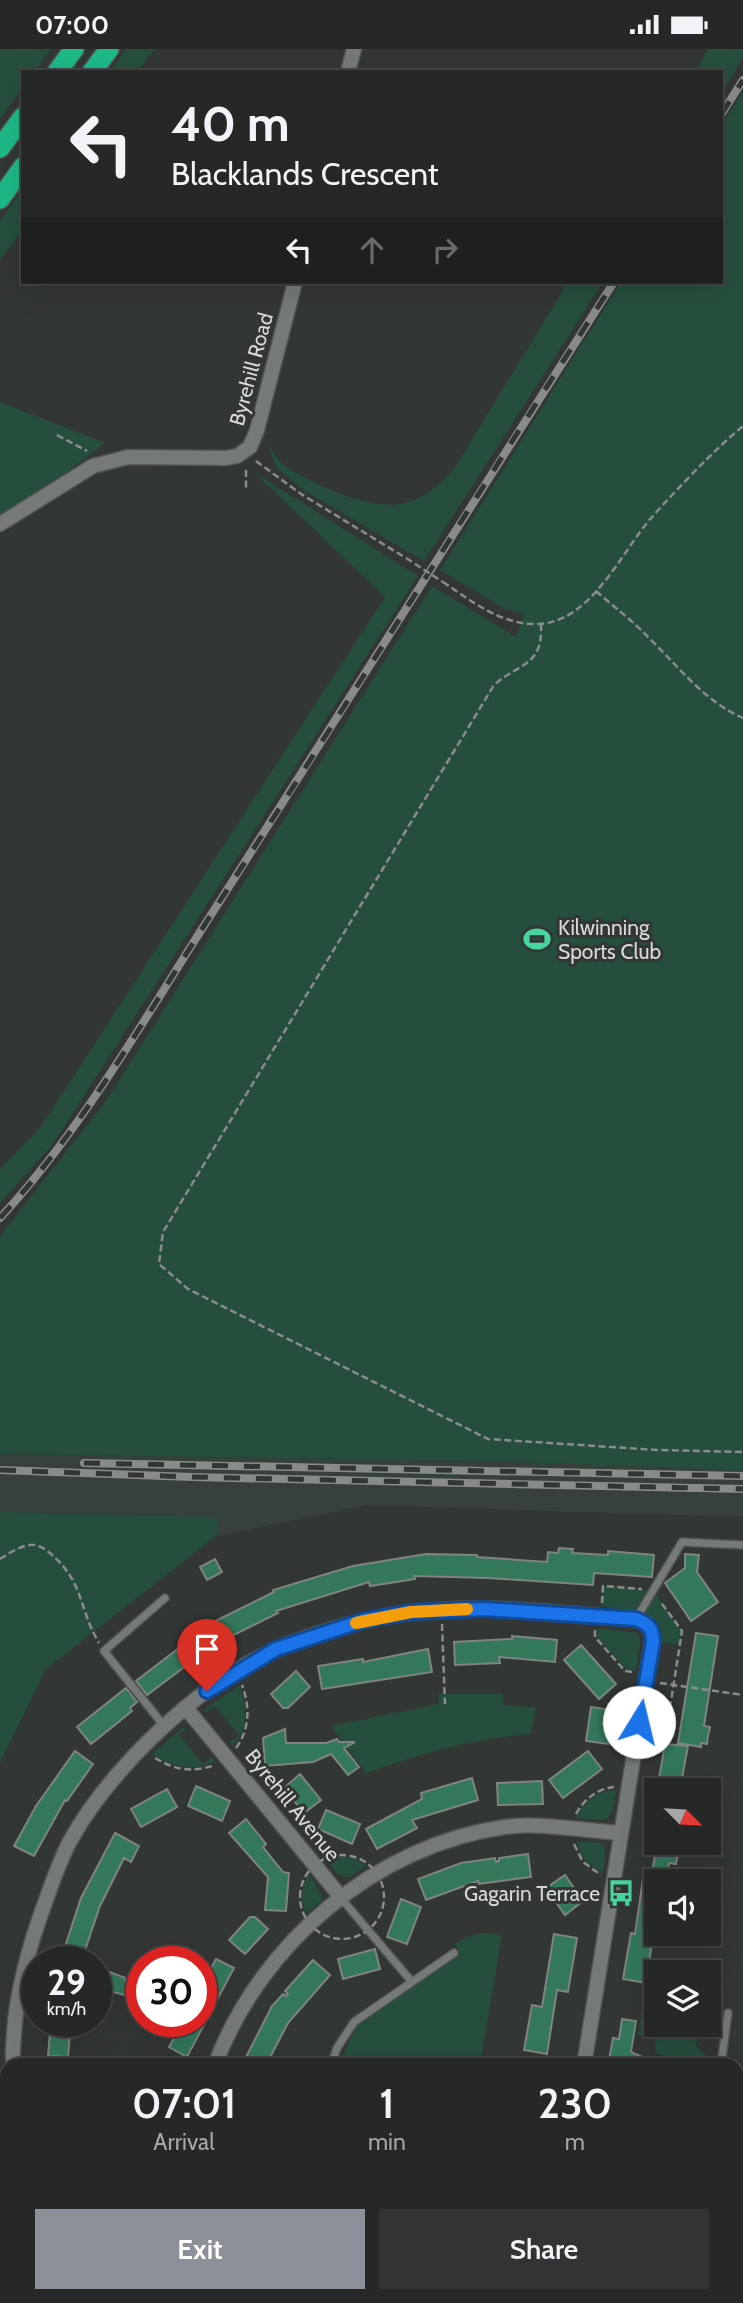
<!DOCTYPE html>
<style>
body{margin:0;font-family:Cabin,sans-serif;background:#323433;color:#f1f3f6;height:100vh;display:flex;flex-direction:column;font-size:26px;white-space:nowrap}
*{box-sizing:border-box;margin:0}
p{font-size:23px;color:#a4a6a7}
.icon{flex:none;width:38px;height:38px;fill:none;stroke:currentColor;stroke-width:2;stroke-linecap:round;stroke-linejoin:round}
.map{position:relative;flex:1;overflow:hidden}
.drawer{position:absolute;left:0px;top:2009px;width:744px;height:245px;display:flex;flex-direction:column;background:#262827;border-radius:21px 21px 0 0;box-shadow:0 7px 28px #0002,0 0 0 2px #424444}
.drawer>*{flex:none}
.banner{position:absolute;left:21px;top:21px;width:702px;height:214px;border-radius:0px;box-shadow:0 7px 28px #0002,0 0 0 2px #424444;background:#262827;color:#f1f3f6;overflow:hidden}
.needle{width:46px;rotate:114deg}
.fabs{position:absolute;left:644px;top:1729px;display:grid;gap:14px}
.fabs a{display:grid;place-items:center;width:77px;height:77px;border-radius:0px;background:#262827;box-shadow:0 7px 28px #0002,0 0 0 2px #424444;font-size:35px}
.speed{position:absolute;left:21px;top:1897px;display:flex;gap:14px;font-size:35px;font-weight:700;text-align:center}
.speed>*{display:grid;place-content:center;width:91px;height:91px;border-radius:50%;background:#262827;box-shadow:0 7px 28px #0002,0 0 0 2px #424444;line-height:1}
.speed small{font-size:18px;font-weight:400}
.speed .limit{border:10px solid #d22;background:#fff;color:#111}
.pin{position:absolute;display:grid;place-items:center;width:60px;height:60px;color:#fff;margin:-72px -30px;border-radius:50% 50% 50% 0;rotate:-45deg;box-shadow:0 0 7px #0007}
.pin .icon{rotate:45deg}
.me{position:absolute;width:77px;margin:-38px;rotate:9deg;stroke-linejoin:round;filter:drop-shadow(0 0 5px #0008)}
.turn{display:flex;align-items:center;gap:24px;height:147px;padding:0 35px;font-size:32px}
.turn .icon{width:91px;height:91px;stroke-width:2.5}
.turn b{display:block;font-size:49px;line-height:60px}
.lanes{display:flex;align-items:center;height:66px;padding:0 35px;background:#0003;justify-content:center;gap:35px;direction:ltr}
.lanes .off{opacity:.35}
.eta{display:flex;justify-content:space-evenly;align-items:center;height:119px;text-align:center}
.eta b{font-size:42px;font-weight:600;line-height:49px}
.action{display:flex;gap:14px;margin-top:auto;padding:14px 35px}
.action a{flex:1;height:80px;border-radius:0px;background:#8c9099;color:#fff;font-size:28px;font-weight:600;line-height:80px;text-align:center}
.action a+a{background:#323433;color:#f1f3f6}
.status{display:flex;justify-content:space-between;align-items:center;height:49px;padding:0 35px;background:#262827;direction:ltr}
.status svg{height:19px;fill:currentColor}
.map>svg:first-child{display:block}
</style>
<div class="status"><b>07:00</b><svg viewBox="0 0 49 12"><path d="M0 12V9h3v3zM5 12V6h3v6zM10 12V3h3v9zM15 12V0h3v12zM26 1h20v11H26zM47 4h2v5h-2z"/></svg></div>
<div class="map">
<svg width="743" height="2254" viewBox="0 0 743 2254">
<rect width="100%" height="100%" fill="#323634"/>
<path fill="#36413b" d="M0,1405L483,1412L743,1421V1468L367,1456L216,1487L217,1468L0,1463Z
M0,2030L3,2031L7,2042V2247H150L149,2254H0Z"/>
<path fill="#264e3c" d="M0,0H51L35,23H23V39L0,70Z
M126,0H155L137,23H109Z
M708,0H743V9L721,45V23H694Z
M743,42V1421L483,1412L0,1405V1187L106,1052L432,537L516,588L524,565L505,560L440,521L621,233H721V77Z
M23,140V180L0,211V172Z
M568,233H603L424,512L305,442L276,418L268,395C273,402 278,411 284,416C311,435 372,463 405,454C428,448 442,433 456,417Z
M0,353L105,394L39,444L0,465Z
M255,424L418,527L53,1095L0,1154V1120L40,1079L385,548Z
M0,1463L218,1468L216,1487L46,1620L0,1714Z
M603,1537L647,1541L635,1562L602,1557Z
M656,1545L682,1582L680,1596L662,1593L657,1575L644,1566Z
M598,1579L638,1584L640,1593L636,1622L626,1620L597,1588Z
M240,1636C246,1657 250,1681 233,1697L230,1694L239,1686L215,1657L205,1664L204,1661Z
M438,1645H503V1656L536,1659L531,1685C473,1689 421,1705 366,1724L331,1677L439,1655Z
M182,1679H187L179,1686L203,1715L212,1708L215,1712C194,1724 171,1717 152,1705Z
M616,1741C611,1776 610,1772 576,1769C584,1752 597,1741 616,1741Z
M577,1793C608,1793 607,1793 603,1823C589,1818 580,1807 577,1793Z
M339,1807L352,1809L367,1816L349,1828C337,1828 333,1820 326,1811Z
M309,1825L322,1846L321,1852L306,1865C300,1851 301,1838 309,1825Z
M482,1884L502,1886L480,2016H338L357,1976L460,1904L455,1895L466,1888Z
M645,1939L656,1941V1976H706L695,1995L713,2016H683L655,2003V1989L638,1986Z"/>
<path fill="#33785b" stroke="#7f8381" stroke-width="2" d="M559,1499L573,1500L572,1504L608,1506V1502L654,1506L652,1528L594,1524L593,1536L488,1529L414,1527L415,1530L370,1537L369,1533L276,1562L278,1564L201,1602L203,1604L147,1646L136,1632L192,1589L189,1585L274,1543L273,1541L353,1517L426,1505L477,1506V1508L547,1513L548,1503L558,1504Z
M685,1505L699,1506L697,1523L718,1553L691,1572L665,1534L685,1519Z
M215,1510L222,1523L207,1531L200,1518Z
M696,1584L718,1587L704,1677L710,1678L708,1687L707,1695L701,1694V1698L678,1694Z
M512,1587L557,1591L555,1613L499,1608L500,1614L455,1616L454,1593L512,1590Z
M581,1596L616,1635L599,1650L564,1611Z
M428,1600L432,1623L322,1640L318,1617L363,1610V1613Z
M296,1622L310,1638L288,1659H283L271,1645Z
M126,1639L137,1653L130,1659L132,1662L91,1695L77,1678Z
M591,1658L613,1661L608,1695L586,1692Z
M285,1680L286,1694H326L337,1690L339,1693H355L344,1699L359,1718L348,1726L331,1705L313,1713L265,1717L263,1689Z
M665,1695L688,1697L680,1741H657Z
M75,1702L93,1715L67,1752L65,1751L34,1807L14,1797L36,1757Z
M588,1702L602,1720L563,1749L549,1731Z
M300,1725L321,1751L304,1764L284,1739Z
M472,1729L478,1751L412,1771L417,1779L377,1800L366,1780L422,1750L421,1744Z
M542,1732L543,1755L498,1756L497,1734Z
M196,1737L230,1752L222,1772L188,1757Z
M167,1740L177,1758L141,1778L131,1760Z
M326,1761L360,1775L352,1795L318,1780Z
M246,1770L266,1795L263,1798L283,1823L289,1824L286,1862L265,1861L268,1828L229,1784Z
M115,1784L139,1797L131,1813L124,1809L100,1857L81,1913H60L81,1849Z
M657,1794H680L676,1815L669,1814L666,1832H656V1888L653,1887L646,1934L623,1930L631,1884L635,1885L644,1823L652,1824Z
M528,1805L531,1828L479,1835L478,1832L426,1851L418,1830L461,1814L495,1809L496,1813L499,1812V1809Z
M565,1826L583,1852L565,1866L546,1839Z
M401,1850L421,1858L407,1895L387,1888Z
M250,1868H255L268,1880L245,1905L229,1891Z
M554,1885L577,1889L568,1943L557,1941L547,2005L524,2001L532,1956L542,1958Z
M375,1900L380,1920L343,1930L338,1910Z
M216,1910L234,1919L187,2008L169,1998L183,1972H201V1938Z
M313,1911L330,1926L288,1974L266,2016H242L272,1957L283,1945L286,1947L288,1945L285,1942Z
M96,1918L126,1929L125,1932L142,1937L138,1950L96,1938Z
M622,1970L636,1972L631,2003L660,2016H608L613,1989L619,1990Z
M51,1972H71L68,2008L48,2007Z"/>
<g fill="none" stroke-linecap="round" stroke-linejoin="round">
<defs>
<path id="service" d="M636,1570L682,1493L743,1496
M165,1678L104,1602L165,1549
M340,1848L412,1933
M331,2016L337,1999L354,1973L454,1904
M721,2016L728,1964
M0,2160L7,2147
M68,2254L69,2247
M258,2254L259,2247"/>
<path id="minor" d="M348,23L354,0
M0,475L93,417L128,408L226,409L237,407L250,398L257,381L295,233
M186,1659L340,1847
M14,2016C11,2006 14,1995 14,1984C17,1939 30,1894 46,1851C53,1831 60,1811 70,1792C111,1719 200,1633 277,1600C316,1583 367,1569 409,1564C484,1553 561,1565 636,1570L646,1574L653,1587L584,2016
M215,2016C260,1895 376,1796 505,1778C542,1773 584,1782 621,1784
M737,2105L743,2108
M737,2176L743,2170
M161,2254L163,2247
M545,2254L546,2247"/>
<path id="trunk" d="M57,23L74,0
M92,23L109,0
M0,99L23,68
M0,150L23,118"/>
</defs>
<use href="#service" stroke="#4f5250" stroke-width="10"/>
<use href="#minor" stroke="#4f5250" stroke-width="17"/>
<use href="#trunk" stroke="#4f5250" stroke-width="22"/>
<path stroke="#898c8b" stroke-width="2.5" stroke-dasharray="7 3.5" stroke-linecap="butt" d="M57,386L87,402
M256,412L301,445L406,509
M246,421V441
M443,533C471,552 503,577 539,575C592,572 621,503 652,468C680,437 712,403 743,377
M596,542C614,558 633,572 649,589C679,618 704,652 743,669
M541,575C543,618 520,613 494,636L163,1183L159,1215L188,1240L488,1390L657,1401L743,1403
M0,1510C8,1505 20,1497 30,1496C37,1495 44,1499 50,1504C85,1534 78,1559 99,1594
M602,1554L603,1537L642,1540
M442,1575L445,1655
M595,1581V1588L625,1622L632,1623
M660,1634L743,1646
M650,1695L664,1697L682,1582L660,1552
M236,1699C250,1680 250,1657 242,1636
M155,1709C175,1721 192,1724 215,1716
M576,1765C584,1750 597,1740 614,1738
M574,1795L583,1813L601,1826
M300 1848a42 42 0 1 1 84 0a42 42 0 1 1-84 0Z
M513,2254L514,2247
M570,2254L572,2247"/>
<use href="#service" stroke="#757a78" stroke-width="7"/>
<use href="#minor" stroke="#757a78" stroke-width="14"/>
<use href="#trunk" stroke="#1db989" stroke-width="19"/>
<defs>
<path id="rail" d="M721,66L743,31
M0,1169C86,1076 149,961 218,855C351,649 481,439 614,233
M84,1414L743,1427
M0,1421L192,1428L743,1440"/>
</defs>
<use href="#rail" stroke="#888b89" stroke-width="8"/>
<use href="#rail" stroke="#323634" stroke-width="5" stroke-dasharray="16" stroke-linecap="butt"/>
<path stroke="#898c8b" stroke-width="2.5" stroke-dasharray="7 3.5" stroke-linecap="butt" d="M406,509L443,533"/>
</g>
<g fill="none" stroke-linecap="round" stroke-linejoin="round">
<defs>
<path id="route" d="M207,1642L276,1600L365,1571L411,1563L484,1560L636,1570C648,1575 653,1579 653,1593L639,1673"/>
</defs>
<use href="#route" stroke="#114b97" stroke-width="18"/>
<use href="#route" stroke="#1a73e8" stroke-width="12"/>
<path stroke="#f59e0b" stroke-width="12" d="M356,1574L411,1563L467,1560"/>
</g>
<defs>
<symbol id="stadium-bare" viewBox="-9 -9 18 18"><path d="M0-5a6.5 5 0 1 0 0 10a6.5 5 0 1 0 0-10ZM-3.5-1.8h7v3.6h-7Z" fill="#48d49d" stroke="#323634" stroke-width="2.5" paint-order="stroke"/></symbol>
<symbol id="bus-bare" viewBox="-9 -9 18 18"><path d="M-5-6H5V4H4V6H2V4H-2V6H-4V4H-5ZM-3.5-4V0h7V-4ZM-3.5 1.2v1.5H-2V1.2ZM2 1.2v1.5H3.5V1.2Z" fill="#48d49d" stroke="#323634" stroke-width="2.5" paint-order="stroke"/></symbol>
</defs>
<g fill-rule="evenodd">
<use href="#stadium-bare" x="518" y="871" width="38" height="38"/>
<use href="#bus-bare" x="602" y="1825" width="38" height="38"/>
</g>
<g text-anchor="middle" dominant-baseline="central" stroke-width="6" stroke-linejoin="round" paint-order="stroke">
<g font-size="21" fill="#d7d9d8" stroke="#323634">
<text transform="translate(251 320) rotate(-75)">Byrehill Road</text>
<text transform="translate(293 1756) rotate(51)">Byrehill Avenue</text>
</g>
<g font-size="21" fill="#d7d9d8" stroke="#323634" text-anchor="start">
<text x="558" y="878">Kilwinning<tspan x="558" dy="24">Sports Club</tspan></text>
<text x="600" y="1844" text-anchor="end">Gagarin Terrace</text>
</g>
</g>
</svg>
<div class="fabs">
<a><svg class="needle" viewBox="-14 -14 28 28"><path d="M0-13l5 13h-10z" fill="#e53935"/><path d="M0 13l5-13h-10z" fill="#a4a6a7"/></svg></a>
<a><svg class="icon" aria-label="sound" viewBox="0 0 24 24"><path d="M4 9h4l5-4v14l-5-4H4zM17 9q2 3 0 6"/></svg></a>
<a><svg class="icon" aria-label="layers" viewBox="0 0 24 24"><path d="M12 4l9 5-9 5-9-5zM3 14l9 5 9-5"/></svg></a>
</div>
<div class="speed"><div>29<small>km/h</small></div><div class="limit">30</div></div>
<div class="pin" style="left:207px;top:1642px;background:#d93025"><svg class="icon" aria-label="arrive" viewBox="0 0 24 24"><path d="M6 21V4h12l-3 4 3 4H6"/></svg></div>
<svg class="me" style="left:639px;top:1673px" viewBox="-20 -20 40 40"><circle r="19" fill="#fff"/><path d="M0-13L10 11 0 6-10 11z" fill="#1a73e8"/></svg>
<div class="banner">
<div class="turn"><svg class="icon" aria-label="left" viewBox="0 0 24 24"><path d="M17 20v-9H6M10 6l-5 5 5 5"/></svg><div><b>40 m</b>Blacklands Crescent</div></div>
<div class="lanes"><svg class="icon" aria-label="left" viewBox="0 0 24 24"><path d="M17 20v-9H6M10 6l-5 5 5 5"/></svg><svg class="icon off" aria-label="ahead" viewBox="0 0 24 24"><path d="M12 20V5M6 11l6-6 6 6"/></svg><svg class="icon off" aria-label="right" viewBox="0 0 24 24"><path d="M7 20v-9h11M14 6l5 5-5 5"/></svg></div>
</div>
<section class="drawer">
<div class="eta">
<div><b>07:01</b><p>Arrival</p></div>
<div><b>1</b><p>min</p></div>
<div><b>230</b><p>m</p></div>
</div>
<div class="action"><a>Exit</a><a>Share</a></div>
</section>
</div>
